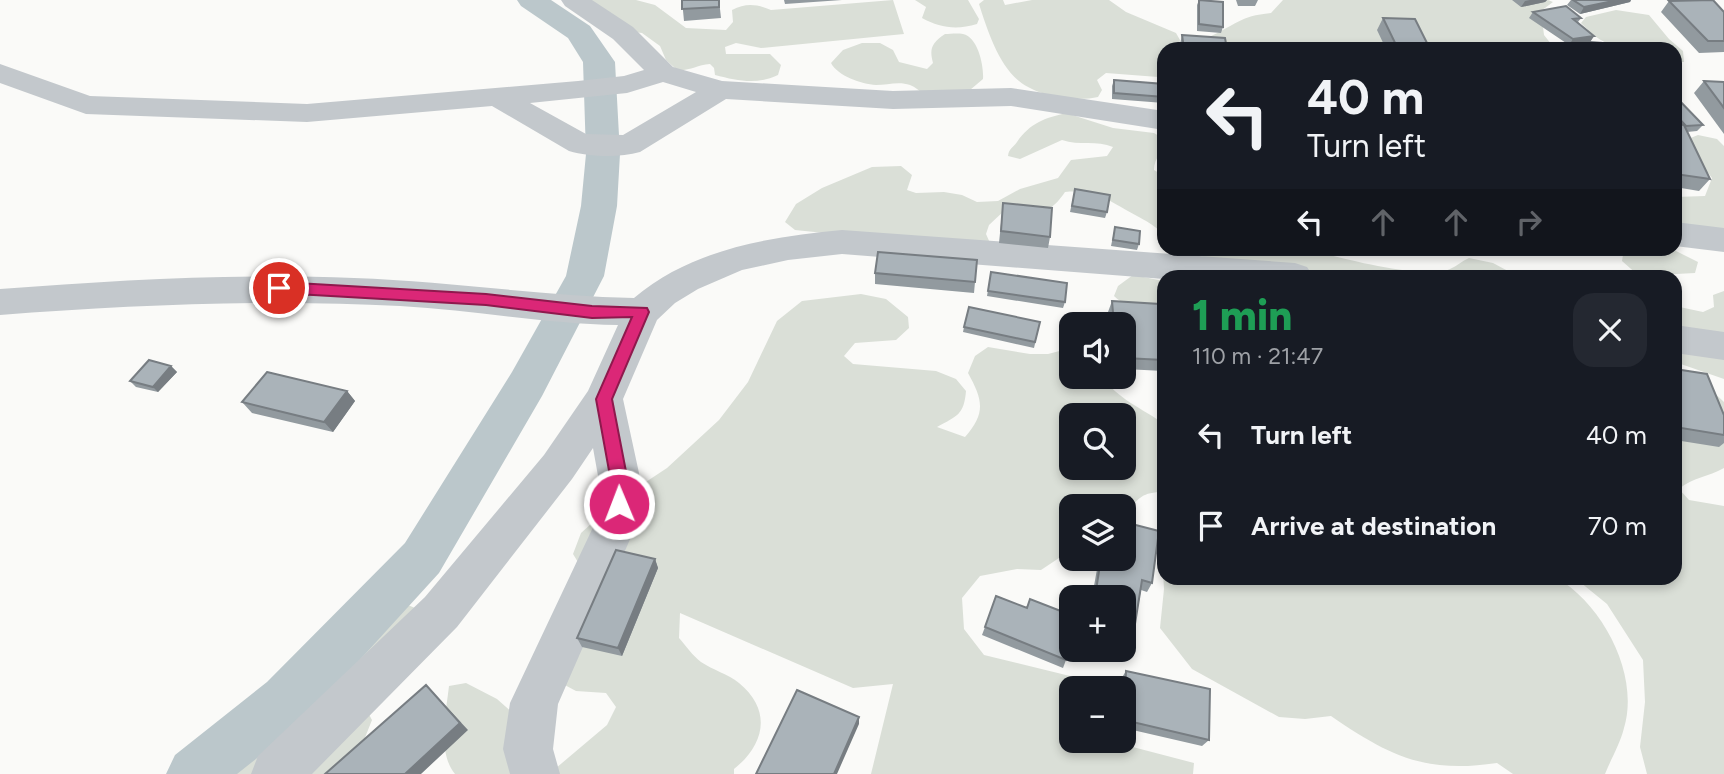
<!DOCTYPE html>
<meta charset="utf-8">
<style>
body{margin:0;font-family:Figtree,sans-serif;background:#242831;color:#f1f3f6;height:100vh;display:flex;flex-direction:column;font-size:26px;white-space:nowrap}
*{box-sizing:border-box;margin:0}
p{font-size:23px;color:#9ea1a6}
.icon{flex:none;width:38px;height:38px;fill:none;stroke:currentColor;stroke-width:2;stroke-linecap:round;stroke-linejoin:round}
.map{position:relative;flex:1;overflow:hidden}
.panel{position:absolute;left:1157px;top:270px;width:525px;height:315px;display:flex;flex-direction:column;background:#171b24;border-radius:21px;box-shadow:0 4px 10px #0003}
.panel>*{flex:none}
.guide{position:absolute;left:1157px;top:42px;width:525px;height:214px;border-radius:21px;box-shadow:0 4px 10px #0003;background:#171b24;color:#f1f3f6;overflow:hidden}
.tools{position:absolute;left:1059px;top:312px;display:grid;gap:14px}
.tools a{display:grid;place-items:center;width:77px;height:77px;border-radius:14px;background:#171b24;box-shadow:0 4px 10px #0003;font-size:35px}
.pin{position:absolute;display:grid;place-items:center;width:60px;height:60px;color:#fff;margin:-30px;border:4px solid #fff;border-radius:50%;box-shadow:0 2px 7px #0007}
.me{position:absolute;width:77px;margin:-38px;rotate:359deg;stroke-linejoin:round;filter:drop-shadow(0 0 5px #0008)}
.turn{display:flex;align-items:center;gap:24px;height:147px;padding:0 35px;font-size:32px}
.turn .icon{width:91px;height:91px;stroke-width:2.5}
.turn b{display:block;font-size:49px;line-height:60px}
.lanes{display:flex;align-items:center;height:66px;padding:0 35px;background:#0003;justify-content:center;gap:35px;direction:ltr}
.lanes .off{opacity:.35}
.round{display:grid;place-items:center;flex:none;width:74px;height:74px;border-radius:21px;background:#242831}
.headline{display:flex;align-items:center;justify-content:space-between;height:119px;padding:0 35px}
h1{font-size:42px;font-weight:800;line-height:52px;color:#1e9e55}
ul{padding:0;list-style:none}
li{display:flex;align-items:center;gap:21px;height:91px;padding:0 35px}
li div{flex:1}
li b{display:block;font-size:26px}
li em{font-style:normal}
.map>svg:first-child{display:block}
</style>
<div class="map">
<svg width="1724" height="774" viewBox="0 0 1724 774">
<rect width="100%" height="100%" fill="#fafaf8"/>
<path fill="#dadfd7" fill-rule="evenodd" d="M582,0H636L655,5L686,28L726,30L733,22L732,10C746,3 756,4 771,10L893,0L904,34L761,48L736,43L725,47L726,54H770L781,65L778,75C757,85 738,81 715,75L714,68L710,64C697,65 690,71 677,70L666,60L660,46L642,33L627,31Z
M915,0H968L979,19L977,24C957,30 940,28 922,18L926,7Z
M984,0H1003L1005,5L1032,0H1109L1126,12L1176,33L1180,40L1178,49H1164V75L1158,77L1106,73L1097,80L1102,90L1098,97C1076,102 1038,97 1019,81C998,64 987,29 979,4Z
M1283,0H1548L1553,2L1541,11L1544,35L1555,49H1211L1209,37C1236,25 1239,16 1271,13Z
M1616,10L1649,15L1669,39L1683,51L1684,62H1675V49C1634,49 1611,56 1581,23L1586,17Z
M945,34C950,34 957,33 963,34C978,37 984,66 983,79L970,90L924,95C920,91 915,87 910,85C899,81 887,85 876,85C861,84 838,76 831,63L843,50L862,43H880L893,50L899,62L927,69L933,63C929,48 932,43 945,34Z
M1066,113L1113,128L1154,133L1164,139C1164,152 1154,157 1154,170L1164,176V231H1160C1152,224 1146,221 1137,216C1110,202 1098,189 1065,192C1047,219 1034,212 1005,210L989,225L986,234L990,243H922L795,230L785,222L796,204L822,188L872,167L901,166L912,175L907,190L916,193L944,192L962,195L977,202L998,201L1020,189L1058,178L1071,160L1107,156L1113,147C1097,140 1079,146 1062,140L1020,159L1008,156C1009,148 1013,148 1017,142C1030,123 1045,118 1066,113Z
M1698,135L1717,139L1724,146V235L1675,229V197L1705,196L1712,178L1687,146L1688,139Z
M1266,248C1279,252 1294,246 1308,249C1335,257 1427,281 1450,269C1457,266 1462,261 1469,258L1493,263L1508,271L1529,272L1542,276H1275L1257,262L1213,260L1198,255L1197,249Z
M1624,249H1672L1698,262L1695,273L1639,276L1622,261Z
M1133,275L1164,281V303C1146,308 1128,310 1114,296L1118,286Z
M1724,291V379L1675,362V306L1703,312L1714,307L1713,295Z
M861,294L886,299L908,317L909,328L896,340L855,343L844,356L853,364L936,371L956,379L966,391C964,415 957,416 937,427L965,437C986,413 983,400 968,373L975,356L988,347L1030,354H1048L1071,348V376H1102C1117,399 1142,408 1164,424V492C1139,492 1139,500 1124,514V506H1071V528L1059,558L1041,570L1017,569L980,576L962,598L964,629L984,655L1070,676L1096,679L1102,688H1071V740H1106L1194,763L1193,774H871L893,684L853,688L680,613L679,638C686,646 693,656 701,662C713,670 728,674 739,683C773,711 764,745 734,769V774H549L607,725L616,707L606,693L576,691L561,683L584,572L573,554L581,533L614,503L667,468L719,420L748,382L777,321L802,301ZM1071,415H1124V467H1071Z
M1708,387L1724,402V468C1708,477 1693,477 1679,489L1689,500L1724,506V774H1647L1640,747L1645,702L1643,660L1607,604L1575,578H1675V439Z
M1164,516V578H1557C1603,605 1640,675 1624,728C1620,744 1611,759 1605,774H1513L1497,763C1424,774 1388,755 1331,716L1305,719L1279,717L1192,669L1160,628L1164,589L1160,521Z
M408,605L415,608L344,694L296,718L269,740L259,752L269,765L366,709L372,720L364,740L326,774H169C252,718 302,627 408,605Z
M466,683L497,699L525,724L528,774H455C437,752 446,713 449,686Z"/>
<g fill="none" stroke-linecap="round" stroke-linejoin="round">
<path fill="#bbc7cb" fill-rule="evenodd" d="M517,0H551L590,26L615,62L620,154L617,206L604,276L542,396L439,573L305,720L237,774H166L175,755L267,682L405,543L512,372L566,276L581,206L586,154L583,62L568,38L521,6Z"/>
<path fill="#c3c8cc" fill-rule="evenodd" d="M561,0H592L633,27L673,67L722,81L893,91L1011,88L1164,111V130L1011,106L893,109L726,99L640,152C619,158 590,157 569,151L492,106L307,122L86,114L0,83V64L90,96L307,104L578,81L624,76L644,70L613,39L565,6ZM663,82L696,92L623,135L586,134L530,103L627,93Z
M1675,222L1724,228V252L1675,246Z
M842,230L1295,263L1307,267L1313,276H1164V279L842,254L788,260L742,270L698,289L675,303L657,320L623,399L642,487L638,521L558,704L553,749L560,774H510L503,749L510,703L596,521L600,487L593,448L572,479L457,627L312,774H251L258,756L425,597L544,455L588,391L618,325C545,324 473,310 400,306C266,299 133,305 0,315V289C118,280 236,273 354,278C448,281 541,296 634,298C692,249 768,237 842,230Z
M1675,325L1724,332V360L1675,353Z"/>
</g>
<path fill="#929a9f" d="M682,0H719L721,18L684,21Z
M784,0H842L785,4Z
M1199,0L1223,27L1221,33L1197,31V5Z
M1236,0H1258L1255,6H1238Z
M1512,0H1547L1545,2L1521,7Z
M1571,0H1631L1630,2L1580,14L1567,5Z
M1669,1L1724,12V52L1699,53L1661,12Z
M1533,12L1581,18L1578,22L1594,36L1590,42L1569,45L1529,18Z
M1383,18L1430,49H1386L1377,30Z
M1182,35L1227,49H1179Z
M1590,42L1618,49H1586Z
M1114,80L1164,84V103L1112,99V86Z
M1704,81L1724,82V134L1694,93Z
M1675,96L1703,125L1697,131L1687,132L1710,179L1699,191L1675,187Z
M1075,189L1107,212L1105,218L1070,212Z
M1003,203L1050,237L1048,248L999,243Z
M1115,227L1139,244L1137,250L1111,246Z
M991,272L1065,302L1063,308L987,296Z
M875,273L975,282L974,293L875,284Z
M1112,301L1164,326V371L1124,369V324H1109L1108,312Z
M1040,322L1034,348L963,332L964,327Z
M171,366L177,372L158,392L136,387L130,381Z
M1675,369L1724,415V443L1719,447L1675,440Z
M347,391L355,401L333,432L252,413L242,402Z
M1099,558H1124L1152,583L1147,592L1141,590L1135,624L1130,633L1124,631V597H1092Z
M655,559L658,568L622,656L582,647L577,638Z
M985,627L1066,660L1063,668L982,635Z
M1090,649H1109L1106,654Z
M1126,671L1209,740L1202,746L1124,728V688H1121V679Z"/>
<path fill="#777d82" d="M1530,0H1547L1545,2L1521,7L1525,1Z
M1618,0H1631L1630,2L1580,14L1584,7Z
M1594,36L1590,42L1569,45L1573,39Z
M171,366L177,372L158,392L153,387Z
M347,391L355,401L333,432L324,422Z
M655,559L658,568L622,656L618,648Z
M426,685L468,730L421,774H405Z
M859,717V724L837,774H834Z"/>
<path fill="#aab3b9" stroke="#777d82" stroke-width="2" d="M682,0H719V7L682,9Z
M1199,0L1223,2V27L1199,24Z
M1573,0H1618L1584,7Z
M1713,0L1724,12V41H1708L1669,1Z
M1566,6L1581,18L1573,19L1594,36L1573,39L1533,12Z
M1383,18L1415,19L1430,49H1398Z
M1182,35L1225,38L1227,49H1184Z
M1590,42L1615,44L1618,49H1594Z
M1114,80L1164,84V97L1114,93Z
M1704,81L1724,82V108Z
M1675,96L1703,125L1686,126L1675,114Z
M1675,124L1684,125L1710,179L1675,174Z
M1075,189L1110,195L1107,212L1072,206Z
M1003,203L1052,208L1050,237L1001,231Z
M1115,227L1140,231L1139,244L1113,240Z
M878,252L977,260L975,282L875,273Z
M991,272L1067,283L1065,302L988,291Z
M1112,301L1160,304L1164,326V360L1124,358V324H1114Z
M969,307L1040,322L1035,342L964,327Z
M149,360L171,366L153,387L130,381Z
M1675,369L1707,374L1724,415V435L1675,427Z
M267,372L347,391L324,422L242,402Z
M1124,522L1159,531L1152,583L1142,580L1135,624L1124,621V597H1095L1101,558H1124Z
M616,550L655,559L618,648L577,638Z
M996,596L1027,608L1030,599L1071,615V646L1066,660L985,627Z
M1126,671L1210,689L1209,740L1124,720Z
M426,685L460,723L405,774H325Z
M797,690L859,717L834,774H756Z"/>
<path fill="#db2777" stroke="#8e194d" stroke-width="2" d="M279,282L486,294L592,306L647,308L649,312L612,399L629,487L625,509L619,512L613,509L610,504L612,487L596,399L632,317L592,318L486,305L279,293L272,288Z"/>
</svg>
<div class="tools">
<a><svg class="icon" aria-label="sound" viewBox="0 0 24 24"><path d="M4 9h4l5-4v14l-5-4H4zM17 9q2 3 0 6"/></svg></a>
<a><svg class="icon" aria-label="search" viewBox="0 0 24 24"><circle cx="10" cy="10" r="6"/><path d="M15 15l6 6"/></svg></a>
<a><svg class="icon" aria-label="layers" viewBox="0 0 24 24"><path d="M12 4l9 5-9 5-9-5zM3 14l9 5 9-5"/></svg></a>
<a>+</a>
<a>−</a>
</div>
<div class="pin" style="left:279px;top:288px;background:#d93025"><svg class="icon" aria-label="arrive" viewBox="0 0 24 24"><path d="M6 21V4h12l-3 4 3 4H6"/></svg></div>
<svg class="me" style="left:619px;top:504px" viewBox="-20 -20 40 40"><circle r="17" fill="#db2777" stroke="#fff" stroke-width="3"/><path d="M0-11L8 9 0 5-8 9z" fill="#fff"/></svg>
<div class="guide">
<div class="turn"><svg class="icon" aria-label="left" viewBox="0 0 24 24"><path d="M17 20v-9H6M10 6l-5 5 5 5"/></svg><div><b>40 m</b>Turn left</div></div>
<div class="lanes"><svg class="icon" aria-label="left" viewBox="0 0 24 24"><path d="M17 20v-9H6M10 6l-5 5 5 5"/></svg><svg class="icon off" aria-label="ahead" viewBox="0 0 24 24"><path d="M12 20V5M6 11l6-6 6 6"/></svg><svg class="icon off" aria-label="ahead" viewBox="0 0 24 24"><path d="M12 20V5M6 11l6-6 6 6"/></svg><svg class="icon off" aria-label="right" viewBox="0 0 24 24"><path d="M7 20v-9h11M14 6l5 5-5 5"/></svg></div>
</div>
<section class="panel">
<div class="headline"><div><h1>1 min</h1><p>110 m · 21:47</p></div><a class="round"><svg class="icon" aria-label="close" viewBox="0 0 24 24"><path d="M6 6l12 12M18 6L6 18"/></svg></a></div>
<ul>
<li><svg class="icon" aria-label="left" viewBox="0 0 24 24"><path d="M17 20v-9H6M10 6l-5 5 5 5"/></svg><div><b>Turn left</b></div><em>40 m</em></li>
<li><svg class="icon" aria-label="arrive" viewBox="0 0 24 24"><path d="M6 21V4h12l-3 4 3 4H6"/></svg><div><b>Arrive at destination</b></div><em>70 m</em></li>
</ul>
</section>
</div>
